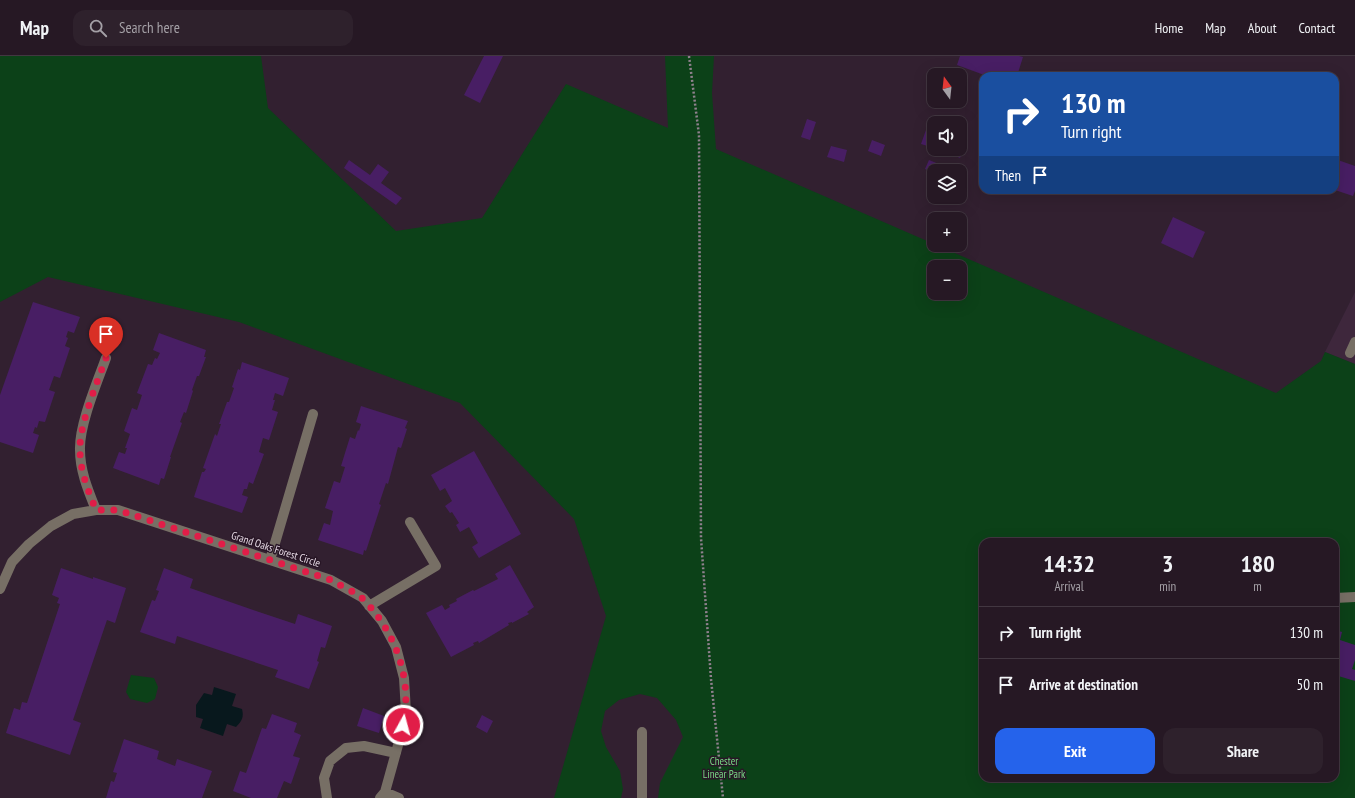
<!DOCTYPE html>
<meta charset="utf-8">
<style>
body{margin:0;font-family:"PT Sans Narrow",sans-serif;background:#2e212c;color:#f1f3f6;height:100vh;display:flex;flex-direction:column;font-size:15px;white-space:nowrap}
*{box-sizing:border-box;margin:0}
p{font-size:13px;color:#a4a0a6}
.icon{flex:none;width:22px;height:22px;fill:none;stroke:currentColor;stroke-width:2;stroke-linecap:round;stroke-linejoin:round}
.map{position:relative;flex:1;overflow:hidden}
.side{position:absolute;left:979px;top:482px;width:360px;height:244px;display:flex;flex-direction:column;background:#261824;border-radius:12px;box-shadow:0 4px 16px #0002,0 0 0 1px #423741}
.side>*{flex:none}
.hud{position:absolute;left:979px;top:16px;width:360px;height:122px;border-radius:12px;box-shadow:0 4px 16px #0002,0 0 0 1px #423741;background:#1a4fa0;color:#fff;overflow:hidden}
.needle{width:26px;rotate:345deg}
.fabs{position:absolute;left:927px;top:12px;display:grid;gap:8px}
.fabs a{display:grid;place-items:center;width:40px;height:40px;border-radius:8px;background:#261824;box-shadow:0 4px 16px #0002,0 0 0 1px #423741;font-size:20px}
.pin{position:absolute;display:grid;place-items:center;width:34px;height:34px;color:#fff;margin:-41px -17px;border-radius:50% 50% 50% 0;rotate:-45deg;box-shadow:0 0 4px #0007}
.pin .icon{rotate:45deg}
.me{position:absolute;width:44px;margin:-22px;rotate:7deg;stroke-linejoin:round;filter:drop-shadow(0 0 3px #0008)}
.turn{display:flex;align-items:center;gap:14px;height:84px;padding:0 16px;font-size:18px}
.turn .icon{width:52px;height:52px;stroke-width:2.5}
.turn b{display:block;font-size:28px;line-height:34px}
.then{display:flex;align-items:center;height:38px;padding:0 16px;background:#0003;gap:8px;font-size:15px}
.eta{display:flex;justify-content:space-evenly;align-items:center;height:68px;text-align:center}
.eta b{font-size:24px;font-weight:800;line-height:28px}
.primary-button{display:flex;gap:8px;margin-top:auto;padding:8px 16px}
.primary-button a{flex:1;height:46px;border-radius:12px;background:#2563eb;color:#fff;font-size:16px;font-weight:800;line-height:46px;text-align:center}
.primary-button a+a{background:#2e212c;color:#f1f3f6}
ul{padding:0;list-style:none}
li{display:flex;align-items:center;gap:12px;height:52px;padding:0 16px;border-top:1px solid #423741}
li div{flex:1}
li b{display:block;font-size:15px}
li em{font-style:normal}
header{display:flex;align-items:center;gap:24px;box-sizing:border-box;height:56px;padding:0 20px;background:#261824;border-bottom:1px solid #423741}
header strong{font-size:19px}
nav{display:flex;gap:22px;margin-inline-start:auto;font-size:14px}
.search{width:280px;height:36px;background:#2e212c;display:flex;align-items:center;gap:10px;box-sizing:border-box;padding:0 14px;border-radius:12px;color:#a4a0a6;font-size:15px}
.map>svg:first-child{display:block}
</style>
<header>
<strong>Map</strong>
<div class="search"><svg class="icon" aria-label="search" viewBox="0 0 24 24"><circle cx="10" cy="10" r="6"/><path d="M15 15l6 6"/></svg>Search here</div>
<nav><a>Home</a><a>Map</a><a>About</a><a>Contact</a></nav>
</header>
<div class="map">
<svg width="1355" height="742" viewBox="0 0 1355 742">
<rect width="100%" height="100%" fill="#322030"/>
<path fill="#3e273c" d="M1355,236V308L1325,296Z"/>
<path fill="#0c4118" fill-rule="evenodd" d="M0,0H261L268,52L396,175L482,162L566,28L668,72L665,0H714L712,37L716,93L1276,337L1321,305L1325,296L1355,308V742H658L660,727L683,681L676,664L657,642L640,638L619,644L605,655L601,675L606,691L620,715L623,733L621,742H554L606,560L574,463L460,347L239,266L48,221L0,246ZM934,211H960V237H934ZM983,486H1335V722H983Z
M131,619L154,622L158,631L155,643L147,647L130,643L126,636Z"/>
<path fill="#08181d" d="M214,631L236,638L232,650L242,653C244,661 242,665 236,671L227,668L223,680L200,672L203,663L196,661V649L204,637L212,639Z"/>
<path fill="#481e64" d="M484,0H503L480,47L464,39Z
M960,0H1019L1023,1L1017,20H987L957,9Z
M807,63L816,66L810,84L801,81Z
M926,74L934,76V92L921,88Z
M960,83L967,86L960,102L940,93H960Z
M872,84L885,89L881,100L868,95Z
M831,90L847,94L844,106L827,101Z
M1335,103L1355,110V135L1353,140L1335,134Z
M349,104L370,119L378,108L389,116L381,127L402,142L396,149L344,112Z
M929,104L941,109L938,115H934V117L925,113Z
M1173,161L1205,176L1193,202L1161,187Z
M33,246L80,261L74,277L68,275L66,281L68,282L65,290L70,292L60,322L54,320L49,334L55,336L45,366L39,365L37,372L35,371L33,377L39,379L33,397L0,386V339Z
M159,277L206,294L204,301H206L199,320H197L192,334L193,335L186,357L184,356L180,366L182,367L170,401H171L164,423L161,422L159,429L113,412L119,396L125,398L127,392H125L130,378L124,375L132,352L137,354L142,339L137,337L148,308L152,309L155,302L157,303L160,297L153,294Z
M242,306L289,322L283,340L275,337L273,344H275L272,354L278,356L269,384L263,382L259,396L264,398L253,428L249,426L247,433H244L242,439L248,441L242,457L194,441L202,416H204L206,413L203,412L215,378L217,380L221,368H219L227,346H229L234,332L232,331L238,313L240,314Z
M361,350L408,365L405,372L407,373L401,392L398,391L388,428L386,427L379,448L381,449L366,495L364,494L363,499L318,484L324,467L330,469L333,455L325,452L334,425L340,427L345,411L341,410L350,381L355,383L358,374L359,375L361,368L356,366Z
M474,395L521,478L479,502L472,491L478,487L469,471L460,476L456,469L459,467L452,456L450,457L445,450L452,445L445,432L440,435L431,419Z
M510,509L534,551L527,556L529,558L512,567V566L508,567L509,569L479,587L478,585L473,587L474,589L451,601L426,557L442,549L445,554L450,551L449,549L457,545L456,543L473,534L474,535L498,523L495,518Z
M61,512L93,523V521L126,532L115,567L107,564L73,664L81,667L70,699L6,677L14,652L20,654L22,646L27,647L60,548L57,547L59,542L52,539Z
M164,512L193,523L190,532L259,556L295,568L298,558L332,570L325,592L321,591L317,605L319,606L309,633L275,621L278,614L177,580L175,588L140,576L152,544L155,545L159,535L156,534Z
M1335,574L1342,576L1340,584L1355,589V604L1352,613L1355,614V625L1335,619Z
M363,652L384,660L379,677L357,670Z
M272,658L297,667L294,676L301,679L293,700L300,702L291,728L284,725L277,742H251L233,735L240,715L246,717L262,672L266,673Z
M482,659L493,665L487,677L476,671Z
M124,683L159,695L157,703L175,710L177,703L212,715L202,742H106L111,725L114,726L117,717L113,716Z"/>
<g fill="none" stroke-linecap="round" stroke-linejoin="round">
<path stroke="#90818e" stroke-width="2.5" stroke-dasharray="2 2" stroke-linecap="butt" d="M689,0L699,79L701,482L711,623L723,742"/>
<path stroke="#776f65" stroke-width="10" d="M1350,297L1355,286
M96,454C88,434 80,415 80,394C79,369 97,327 106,302
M270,504L313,358
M0,533L12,506L29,488L51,470L73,458L96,454H118L331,524L363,542L382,565L396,591L404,622L406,656L400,682L385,736L380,742
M1335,542L1355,541
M369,550L436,510L410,466
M385,736L399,742
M327,742L324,722L330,705L346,692L364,690L396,697
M642,742V676"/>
</g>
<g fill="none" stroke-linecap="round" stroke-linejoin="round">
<path stroke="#e11d48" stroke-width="7" stroke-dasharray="0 12.6" d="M106,302C97,327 79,369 80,394C80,415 88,434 96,454H118L331,524C341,530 354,535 363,543C367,546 370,551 373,554C399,586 412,629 403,669"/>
</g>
<g text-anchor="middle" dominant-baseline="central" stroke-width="3" stroke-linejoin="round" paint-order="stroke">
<g font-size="11" fill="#e6dae5" stroke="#281626">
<text transform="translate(276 493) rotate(18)">Grand Oaks Forest Circle</text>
</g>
<g font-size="11" fill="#79db86" stroke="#281626">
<text x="724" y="705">Chester<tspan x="724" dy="13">Linear Park</tspan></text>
</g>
</g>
</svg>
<div class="fabs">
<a><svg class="needle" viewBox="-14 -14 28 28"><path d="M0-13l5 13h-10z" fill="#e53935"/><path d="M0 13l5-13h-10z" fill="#a4a0a6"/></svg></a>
<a><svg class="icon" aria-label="sound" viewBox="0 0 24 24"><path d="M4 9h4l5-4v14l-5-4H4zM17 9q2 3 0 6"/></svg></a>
<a><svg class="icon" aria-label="layers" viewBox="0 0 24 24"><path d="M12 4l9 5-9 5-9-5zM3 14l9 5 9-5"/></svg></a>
<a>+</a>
<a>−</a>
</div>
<div class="pin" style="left:106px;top:302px;background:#d93025"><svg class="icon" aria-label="arrive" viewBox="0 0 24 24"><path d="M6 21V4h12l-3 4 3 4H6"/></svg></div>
<svg class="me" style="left:403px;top:669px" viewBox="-20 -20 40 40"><circle r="17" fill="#e11d48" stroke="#fff" stroke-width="3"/><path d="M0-11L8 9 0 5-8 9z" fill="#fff"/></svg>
<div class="hud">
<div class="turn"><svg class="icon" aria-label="right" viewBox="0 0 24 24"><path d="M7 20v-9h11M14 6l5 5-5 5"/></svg><div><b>130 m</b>Turn right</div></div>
<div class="then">Then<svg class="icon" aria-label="arrive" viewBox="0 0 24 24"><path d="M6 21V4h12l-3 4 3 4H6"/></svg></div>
</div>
<section class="side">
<div class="eta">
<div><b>14:32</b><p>Arrival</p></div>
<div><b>3</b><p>min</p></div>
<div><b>180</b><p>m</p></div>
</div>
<ul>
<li><svg class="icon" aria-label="right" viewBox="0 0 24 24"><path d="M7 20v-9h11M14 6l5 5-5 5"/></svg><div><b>Turn right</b></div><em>130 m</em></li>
<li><svg class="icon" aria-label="arrive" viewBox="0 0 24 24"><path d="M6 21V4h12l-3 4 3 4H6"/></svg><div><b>Arrive at destination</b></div><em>50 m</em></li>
</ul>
<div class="primary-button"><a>Exit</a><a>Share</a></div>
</section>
</div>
